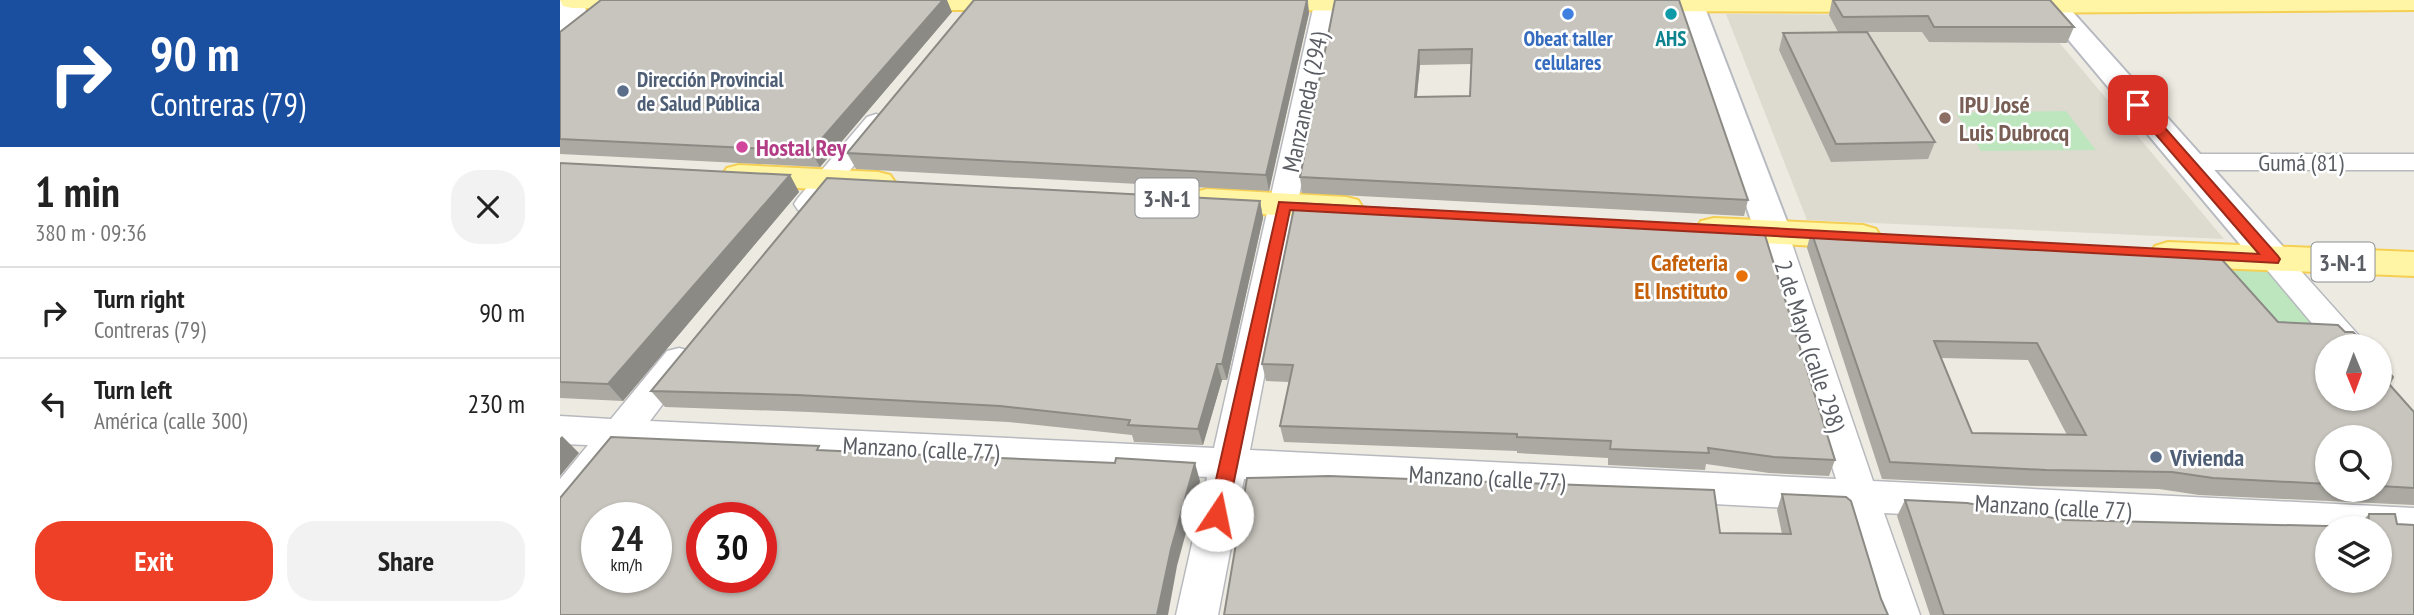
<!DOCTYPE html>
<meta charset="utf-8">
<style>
body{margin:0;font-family:"PT Sans Narrow",sans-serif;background:#f2f2f2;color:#222;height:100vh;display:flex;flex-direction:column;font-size:26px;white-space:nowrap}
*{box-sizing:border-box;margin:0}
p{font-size:23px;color:#767676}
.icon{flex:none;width:38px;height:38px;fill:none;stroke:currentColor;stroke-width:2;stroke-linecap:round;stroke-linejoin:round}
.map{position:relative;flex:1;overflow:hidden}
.drawer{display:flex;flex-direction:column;background:#fff;width:560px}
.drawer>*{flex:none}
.banner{background:#1a4fa0;color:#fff;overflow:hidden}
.needle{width:46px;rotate:179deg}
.buttons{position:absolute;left:1755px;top:334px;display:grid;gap:14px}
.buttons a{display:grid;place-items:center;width:77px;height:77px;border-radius:50%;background:#fff;box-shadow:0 2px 5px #0004;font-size:35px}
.speed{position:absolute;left:21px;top:502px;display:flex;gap:14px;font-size:35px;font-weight:700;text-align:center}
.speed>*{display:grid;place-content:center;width:91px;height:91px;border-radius:50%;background:#fff;box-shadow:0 2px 5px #0004;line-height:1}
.speed small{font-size:18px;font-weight:400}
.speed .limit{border:10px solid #d22;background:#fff;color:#111}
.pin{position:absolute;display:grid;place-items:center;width:60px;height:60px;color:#fff;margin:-30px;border-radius:14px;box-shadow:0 4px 10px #0006}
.me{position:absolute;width:77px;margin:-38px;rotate:11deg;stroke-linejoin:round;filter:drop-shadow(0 0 5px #0008)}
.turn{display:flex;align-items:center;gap:24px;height:147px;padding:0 35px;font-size:32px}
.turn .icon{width:91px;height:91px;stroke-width:2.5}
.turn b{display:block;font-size:49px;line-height:60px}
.round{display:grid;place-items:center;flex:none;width:74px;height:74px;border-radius:28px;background:#f2f2f2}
.head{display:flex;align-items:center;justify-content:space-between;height:119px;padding:0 35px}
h1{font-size:42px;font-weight:600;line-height:52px}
.primary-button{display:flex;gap:14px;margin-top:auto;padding:14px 35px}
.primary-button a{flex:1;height:80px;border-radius:28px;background:#ed4027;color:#fff;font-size:28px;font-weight:600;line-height:80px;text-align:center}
.primary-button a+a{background:#f2f2f2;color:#222}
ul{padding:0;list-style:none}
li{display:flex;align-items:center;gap:21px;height:91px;padding:0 35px;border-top:2px solid #e0e0e0}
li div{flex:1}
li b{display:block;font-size:26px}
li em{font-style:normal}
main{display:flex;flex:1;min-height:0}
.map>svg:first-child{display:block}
</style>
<main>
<section class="drawer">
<div class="banner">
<div class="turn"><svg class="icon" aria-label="right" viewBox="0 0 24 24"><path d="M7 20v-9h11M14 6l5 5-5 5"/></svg><div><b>90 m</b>Contreras (79)</div></div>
</div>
<div class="head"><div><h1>1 min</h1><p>380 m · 09:36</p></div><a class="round"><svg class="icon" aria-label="close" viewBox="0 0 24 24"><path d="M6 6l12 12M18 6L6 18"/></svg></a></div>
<ul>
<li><svg class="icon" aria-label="right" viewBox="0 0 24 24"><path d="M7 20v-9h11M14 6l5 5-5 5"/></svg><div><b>Turn right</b><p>Contreras (79)</p></div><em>90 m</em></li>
<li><svg class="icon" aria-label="left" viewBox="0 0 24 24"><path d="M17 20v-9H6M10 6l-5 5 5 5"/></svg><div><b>Turn left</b><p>América (calle 300)</p></div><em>230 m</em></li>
</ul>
<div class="primary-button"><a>Exit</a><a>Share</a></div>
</section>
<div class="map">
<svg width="1854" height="615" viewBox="0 0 1854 615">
<rect width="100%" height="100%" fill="#edebe1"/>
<path fill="#dddad0" d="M1166,14L1477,16L1664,239L1247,220Z"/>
<path fill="#bde6bf" d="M1506,111L1536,150L1421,151L1396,113Z
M1641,265L1706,269L1774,343L1705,339Z"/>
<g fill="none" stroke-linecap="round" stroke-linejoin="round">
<defs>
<path id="minor" d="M755,0H777L690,450L1276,479L1198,232L1203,225L1213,223L1223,225L1228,232L1313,481L1854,508V540L1820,538V528H1768V536L1324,513L1360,615H1318L1286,511L684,479L658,615H616L647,477L68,447L13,517L0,522V479L28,445L0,444V416L51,419L107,351L119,348L131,351L136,360L90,421L654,448Z
M316,114L325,117L329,122L258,210L248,213L238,210L234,204L238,198L307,117Z
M1627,154H1854V170H1627L1618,168L1614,162L1618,156Z
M1713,249L1724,252L1801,338L1805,346H1771L1698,259L1702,252Z"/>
<path id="tertiary" d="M0,0H16L26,9L16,41L0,42Z"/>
<path id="secondary" d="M1116,0H1142L1231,232L1226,240L1213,243L1200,240L1195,232Z
M1475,0H1502L1726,250L1731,259L1726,268L1713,271L1700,268Z"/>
<path id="primary" d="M0,0H104V1L100,7L91,9L12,8L3,6Z
M322,0H478L479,2L475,8L466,10H334L325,8Z
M682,0H837L839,3L835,9L826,11L694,10L685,8Z
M1058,0H1334L1336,4L1332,10L1323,12L1069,11L1060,9L1056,3Z
M1433,0H1854V10L1443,13L1434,11L1430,5Z
M179,165L318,172L330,175L335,182L330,189L318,192L179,185L167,182L162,175L167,168Z
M647,189L786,197L798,200L803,208L798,216L786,219L647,211L635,208L630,200L635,192Z
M1154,218L1303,225L1316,229L1321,237L1316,245L1303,249L1154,240L1141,237L1136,229L1141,221Z
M1608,242L1854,252V276L1608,266L1595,262L1590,254L1595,246Z"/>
</defs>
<use href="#minor" stroke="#b7b9be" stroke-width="3"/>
<use href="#tertiary" stroke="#b7b9be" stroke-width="4"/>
<use href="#secondary" stroke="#b7bac0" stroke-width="4"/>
<use href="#primary" stroke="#f5cf53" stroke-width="4"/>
<use href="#minor" fill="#fff" fill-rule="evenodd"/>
<use href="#tertiary" fill="#fff" fill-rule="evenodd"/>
<use href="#secondary" fill="#fff" fill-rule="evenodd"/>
<use href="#primary" fill="#fff5a4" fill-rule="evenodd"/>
</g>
<path fill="#aca9a3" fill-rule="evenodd" d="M414,0H748L749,13L709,191L296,169L287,153Z
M775,0H1119L1188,200L1184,216L742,193L740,177ZM912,64L910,96L857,97L860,65Z
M1272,0L1514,27L1507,43L1369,42L1362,32H1308L1375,142L1368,159L1271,162L1219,50L1223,33L1278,32L1269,15Z
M392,12L260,167L0,154V32Z
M0,163L230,175L239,192L63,401L0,398Z
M700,201L703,218L667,380H662L643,445L574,442L572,435L448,422L249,412L105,407L91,391Z
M735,203L1275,460L1269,476L1209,473L1146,464L1145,470L1048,465V458L957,453V451L724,442L720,426L729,382L706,381L702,364Z
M1251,231L1718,322L1829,384L1854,412V505L1639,495L1599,489L1476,486L1322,479L1247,248ZM1381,358L1468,360L1507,435L1412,433ZM1768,438H1820V490H1768Z
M1222,494L1321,599L1160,533L1222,534L1217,510Z
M1345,500L1505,520L1796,527L1809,514L1837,524L1854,615H1370L1337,516Z"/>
<path fill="#8c8a85" d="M383,0H387L392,12L260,167L251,151Z
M747,0L749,13L709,191L706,175Z
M859,50L860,65L855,112V97Z
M230,175L239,192L63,401L48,384Z
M700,201L703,218L667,380L662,364Z
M657,364L662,380L643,445L638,429Z
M2,436L19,453L0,476V438Z
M635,463L640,481L617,566L608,615H597L611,549Z"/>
<path fill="#c8c5be" stroke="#8c8a85" stroke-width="2" fill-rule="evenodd" d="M41,0H383L251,151L0,139V32Z
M414,0H747L706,175L287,153Z
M775,0H1119L1188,200L740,177ZM912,49L910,96L855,97L859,50Z
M1273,0H1490L1514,27H1374L1368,16L1283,17Z
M1307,32L1375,142L1276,144L1223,33Z
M0,163L230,175L48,384L0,382Z
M267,178L700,201L662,364H657L638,429L568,425L570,420L440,406L237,395L91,391Z
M735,203L1203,229L1275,460L1214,457L1148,448L1149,453L1050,449L1051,441L957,437V434L720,426L733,365L702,364Z
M1251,231L1656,253L1718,322L1778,325L1785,332H1793L1807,346H1768V399H1820V360L1823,364L1833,377L1829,384L1854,412V488L1820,486V438H1768V484L1653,478L1612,472L1486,470L1330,462ZM1374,341L1477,343L1526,435L1412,433Z
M51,437L259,446L257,450L367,455L555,463L556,458L635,463L611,549L597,615H0V498ZM37,518H96V578H37ZM142,518H201V578H142Z
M769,476L1154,490L1160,533L1231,534L1222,494L1286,497L1291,501L1321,599L1328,615H664L687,478Z
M1345,500L1407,503L1505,520L1808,527L1809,514H1835L1837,524L1854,525V615H1384ZM1768,528H1820V581H1768Z"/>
<path fill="#ed4027" stroke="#9a2a19" stroke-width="2" d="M1578,101L1582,102L1718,256L1720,259L1718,263L730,210L667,515L664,521L657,523L650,521L648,515L719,202L1699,254L1573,108L1571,105Z"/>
<circle fill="#3f7fe0" stroke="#fff" stroke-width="2.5" cx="1008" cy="14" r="7"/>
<circle fill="#0f9aa8" stroke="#fff" stroke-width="2.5" cx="1111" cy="14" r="7"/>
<g fill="#5c6f8a" stroke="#fff" stroke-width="2.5">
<circle cx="63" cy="91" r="7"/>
<circle cx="1596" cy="457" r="7"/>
</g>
<circle fill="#8d6e63" stroke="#fff" stroke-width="2.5" cx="1385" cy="118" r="7"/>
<circle fill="#d1479c" stroke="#fff" stroke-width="2.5" cx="182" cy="147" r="7"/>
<circle fill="#e8710a" stroke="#fff" stroke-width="2.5" cx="1182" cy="276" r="7"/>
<g text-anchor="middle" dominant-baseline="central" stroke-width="5" stroke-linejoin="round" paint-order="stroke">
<g font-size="21" font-weight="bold" fill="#366cbe" stroke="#fff">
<text x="1008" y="38">Obeat taller<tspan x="1008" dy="24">celulares</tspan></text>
</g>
<g font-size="21" font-weight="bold" fill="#0d838f" stroke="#fff">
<text x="1111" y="38">AHS</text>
</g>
<g font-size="21" font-weight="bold" fill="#4e5e75" stroke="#fff" text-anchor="start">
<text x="77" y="79">Dirección Provincial<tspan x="77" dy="24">de Salud Pública</tspan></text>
</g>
<g fill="#fff" stroke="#8c8e92" stroke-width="2">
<rect x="575.5" y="178.5" width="63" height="39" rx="5"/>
<rect x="1751.5" y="242.5" width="63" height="39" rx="5"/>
</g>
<g font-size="23" font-weight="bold" fill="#5a5d63">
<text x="607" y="198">3-N-1</text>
<text x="1783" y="262">3-N-1</text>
</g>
<g font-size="24" fill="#5a5d63" stroke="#fff">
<text transform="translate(745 102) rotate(-78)">Manzaneda (294)</text>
<text x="1741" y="162">Gumá (81)</text>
<text transform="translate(1250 346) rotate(72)">2 de Mayo (calle 298)</text>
<text transform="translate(361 449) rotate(3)">Manzano (calle 77)</text>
<text transform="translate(927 478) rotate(3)">Manzano (calle 77)</text>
<text transform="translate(1493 507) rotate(3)">Manzano (calle 77)</text>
</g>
<g font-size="24" font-weight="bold" fill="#785e54" stroke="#fff" text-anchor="start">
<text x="1399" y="104">IPU José<tspan x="1399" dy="28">Luis Dubrocq</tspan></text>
</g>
<g font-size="24" font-weight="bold" fill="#b23c85" stroke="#fff" text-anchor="start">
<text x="196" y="147">Hostal Rey</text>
</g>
<g font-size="24" font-weight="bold" fill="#c56008" stroke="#fff" text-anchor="end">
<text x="1168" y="262">Cafeteria<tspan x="1168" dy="28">El Instituto</tspan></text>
</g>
<g font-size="24" font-weight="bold" fill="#4e5e75" stroke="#fff" text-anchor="start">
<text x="1610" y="457">Vivienda</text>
</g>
</g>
</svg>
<div class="buttons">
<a><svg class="needle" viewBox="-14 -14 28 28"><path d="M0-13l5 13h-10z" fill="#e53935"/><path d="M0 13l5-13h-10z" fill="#767676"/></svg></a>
<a><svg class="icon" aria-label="search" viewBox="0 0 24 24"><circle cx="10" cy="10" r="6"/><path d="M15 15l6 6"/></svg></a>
<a><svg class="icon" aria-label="layers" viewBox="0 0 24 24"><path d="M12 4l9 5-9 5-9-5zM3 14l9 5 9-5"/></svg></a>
</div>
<div class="speed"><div>24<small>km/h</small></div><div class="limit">30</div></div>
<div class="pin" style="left:1578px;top:105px;background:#d93025"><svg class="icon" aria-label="arrive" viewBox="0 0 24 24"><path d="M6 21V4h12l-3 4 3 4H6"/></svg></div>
<svg class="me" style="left:657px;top:515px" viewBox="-20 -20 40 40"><circle r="19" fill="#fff"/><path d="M0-13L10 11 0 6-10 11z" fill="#ed4027"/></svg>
</div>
</main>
